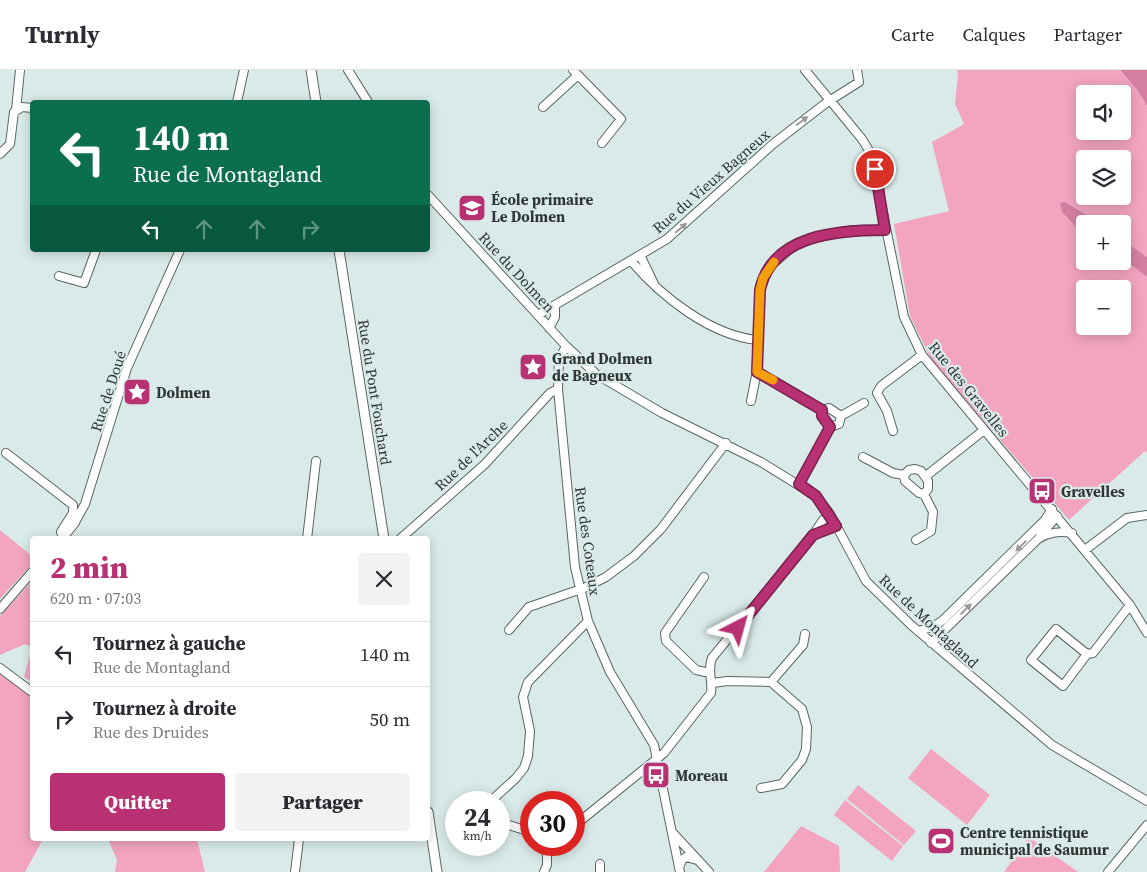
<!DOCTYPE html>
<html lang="fr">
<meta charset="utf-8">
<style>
body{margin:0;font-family:"Source Serif 4",serif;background:#f2f2f3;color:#2b2b33;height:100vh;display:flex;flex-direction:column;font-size:19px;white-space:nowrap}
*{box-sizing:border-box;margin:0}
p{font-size:16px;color:#7c7c81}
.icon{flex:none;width:28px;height:28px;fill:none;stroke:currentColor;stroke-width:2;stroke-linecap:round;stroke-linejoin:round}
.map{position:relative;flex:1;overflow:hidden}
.sheet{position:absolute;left:30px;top:466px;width:400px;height:305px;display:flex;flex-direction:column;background:#fff;border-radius:5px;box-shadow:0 2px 12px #0003}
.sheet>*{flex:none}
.hud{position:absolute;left:30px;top:30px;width:400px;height:152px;border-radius:5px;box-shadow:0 2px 12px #0003;background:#0b6e4f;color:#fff;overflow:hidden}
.controls{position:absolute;left:1076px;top:15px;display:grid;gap:10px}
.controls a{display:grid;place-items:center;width:55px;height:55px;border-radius:5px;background:#fff;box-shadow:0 2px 12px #0003;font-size:25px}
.speed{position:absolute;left:445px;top:721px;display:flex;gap:10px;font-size:25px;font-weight:700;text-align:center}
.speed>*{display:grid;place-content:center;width:65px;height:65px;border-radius:50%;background:#fff;box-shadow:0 2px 12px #0003;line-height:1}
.speed small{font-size:12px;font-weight:400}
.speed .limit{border:8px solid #d22;background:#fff;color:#111}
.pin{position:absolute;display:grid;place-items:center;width:42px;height:42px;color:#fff;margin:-21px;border:2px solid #fff;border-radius:50%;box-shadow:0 1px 5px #0007}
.me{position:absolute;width:55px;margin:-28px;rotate:39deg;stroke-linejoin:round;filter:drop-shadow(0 0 4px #0008)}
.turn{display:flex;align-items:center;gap:18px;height:105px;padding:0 20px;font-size:22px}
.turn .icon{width:65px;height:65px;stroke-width:2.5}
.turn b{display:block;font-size:35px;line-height:42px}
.lanes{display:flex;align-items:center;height:48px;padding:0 20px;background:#0003;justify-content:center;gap:25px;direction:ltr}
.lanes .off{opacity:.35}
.round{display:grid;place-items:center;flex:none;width:52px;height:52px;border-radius:5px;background:#f2f2f3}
.head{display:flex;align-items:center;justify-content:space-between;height:85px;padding:0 20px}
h1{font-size:30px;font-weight:800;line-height:38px;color:#b83173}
.cta{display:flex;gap:10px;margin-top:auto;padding:10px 20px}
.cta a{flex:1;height:58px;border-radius:5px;background:#b83173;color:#fff;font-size:20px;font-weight:800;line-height:58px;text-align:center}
.cta a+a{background:#f2f2f3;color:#2b2b33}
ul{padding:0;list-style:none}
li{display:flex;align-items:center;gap:15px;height:65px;padding:0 20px;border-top:1px solid #e1e1e2}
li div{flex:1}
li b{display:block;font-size:19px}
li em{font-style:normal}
header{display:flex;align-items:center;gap:30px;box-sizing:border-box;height:70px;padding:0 25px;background:#fff;border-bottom:1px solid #e1e1e2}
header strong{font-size:24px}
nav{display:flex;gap:28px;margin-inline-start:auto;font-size:18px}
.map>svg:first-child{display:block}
</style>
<header>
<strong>Turnly</strong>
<nav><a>Carte</a><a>Calques</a><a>Partager</a></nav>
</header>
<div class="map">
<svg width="1147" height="802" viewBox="0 0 1147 802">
<rect width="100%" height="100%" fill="#d9eae9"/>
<path fill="#f2a4c1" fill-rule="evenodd" d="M957,0H1120L1138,21L1147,36V187L1123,170L1122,154H1102L1065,132L1076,155L1085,166V191H1122L1123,189L1147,207V383L1145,381L1069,450L932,291L910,246L894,154L949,141L932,72L964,54L955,34L958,4ZM1085,24H1122V61H1085ZM1085,89H1122V126H1085ZM1085,219H1122V256H1085Z
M0,460L32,486V494L0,529Z
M32,511V612L24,607L32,577L25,574L0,585V546Z
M0,603L32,625V769H43L25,802H0Z
M931,679L990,725L967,755L908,708Z
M858,715L916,761L904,775L847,729Z
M845,730L903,776L892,791L834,745Z
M801,756L839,776L840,802H764Z
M1029,767L1078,802H1004Z
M108,769H197L205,802H115L117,790Z"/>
<path fill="#d47fa1" d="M1120,0H1147V36L1138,21Z
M1065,132L1102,154H1085V166L1062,142L1060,133Z
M1123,170L1147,187V207L1123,189Z"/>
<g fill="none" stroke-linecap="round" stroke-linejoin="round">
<defs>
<path id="minor" d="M348,0L368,32
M805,0L862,69L871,84L904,247L922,285L1130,535L1147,563
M578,5L621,49L602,73
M237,32L244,0
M543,37L578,5L573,0
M16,40L20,0
M0,84L10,74L14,42L22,37L32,38
M428,125L566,276L596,304L662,343L761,392L816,426L830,444L866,511L911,555L1052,675L1147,731
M641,187L654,214
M632,192C662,227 710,265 757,270
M59,206L84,213L96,180
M538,245L667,169L773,74L826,33L859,12L857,0
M549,258L555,247V237
M566,276L559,290L558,319L575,497L588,551L610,602L654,675L680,802
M757,301L822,340L829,338L841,346L839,354L830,357L822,346V340
M751,331L757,301L760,220L768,198L796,174L808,169L853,160H885
M841,346L864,333
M893,361L887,341L877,323L881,316L922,285
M6,383L73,435V443L61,462L63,467
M863,387L893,403L904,405
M915,399L921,401L928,411V419L924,424L919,423L905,411L904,405L909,400Z
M926,406L984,360
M799,415L830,357
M813,465L837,456
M1040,466L1057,446
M62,469L74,454L85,434L127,298L180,180
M307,469L316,391
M400,469L485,394L550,323L558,319
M916,470L931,461L933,442L924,424
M1085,480L1127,448L1147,445
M704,507L665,563L666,571L696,600L710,603
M0,539L32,502
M509,560L529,537L584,518L606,507L634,486L661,459L726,373
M918,561L933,557L943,550L1045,450L1052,439
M931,573L1038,469C1049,462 1059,461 1072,463
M1087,584L1056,559L1031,590L1063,616L1087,584L1093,583L1130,535
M0,598L32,622
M771,612L803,575L805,564
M713,613L727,611L771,612L802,639L807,657L806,679L802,690L782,714L761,718
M490,732L516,708L524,698L528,686L530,661L523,627L528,612L588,551
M499,752L531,762
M574,756L664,683L711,623C713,611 707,600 712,588L813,465L823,450L830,444
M672,762L709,802
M600,794V802
M679,798L682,790L686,787L697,790
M295,802L299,769
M544,802L547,795V775
M1108,802L1147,755"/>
<path id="major" d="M311,0L316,32
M339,180L384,469
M428,742L437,802"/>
</defs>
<use href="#minor" stroke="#576665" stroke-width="10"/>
<use href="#major" stroke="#576665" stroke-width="11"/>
<use href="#minor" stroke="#fff" stroke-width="8"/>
<use href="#major" stroke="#fff" stroke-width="9"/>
</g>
<defs><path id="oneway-solid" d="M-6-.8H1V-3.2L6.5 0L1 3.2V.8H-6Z" transform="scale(1.25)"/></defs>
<g fill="#979a9a">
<use href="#oneway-solid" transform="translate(802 51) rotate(-37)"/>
<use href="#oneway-solid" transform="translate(681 158) rotate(-40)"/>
<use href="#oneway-solid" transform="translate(1021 476) rotate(134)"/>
<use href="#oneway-solid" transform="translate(966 539) rotate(-44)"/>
</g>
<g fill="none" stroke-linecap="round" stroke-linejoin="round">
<defs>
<path id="route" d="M738,558L813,465L836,456L816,426L799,414L830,357L822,346V340L757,302L760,220C772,164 839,160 885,160L875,99"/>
</defs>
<use href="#route" stroke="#78204b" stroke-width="12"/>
<use href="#route" stroke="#b83173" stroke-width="9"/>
<path stroke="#f59e0b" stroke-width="9" d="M773,310L757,302L760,220L763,208L774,192"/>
</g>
<defs>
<symbol id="school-square" viewBox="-11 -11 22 22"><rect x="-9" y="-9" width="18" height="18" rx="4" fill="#b83173" stroke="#d9eae9"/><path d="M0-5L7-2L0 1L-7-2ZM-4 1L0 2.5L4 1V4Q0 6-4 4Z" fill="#fff"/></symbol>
<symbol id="sight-square" viewBox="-11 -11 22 22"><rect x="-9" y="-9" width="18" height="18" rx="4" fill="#b83173" stroke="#d9eae9"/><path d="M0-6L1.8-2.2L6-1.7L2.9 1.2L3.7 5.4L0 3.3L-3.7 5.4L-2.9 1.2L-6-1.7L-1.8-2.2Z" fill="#fff"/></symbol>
<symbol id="bus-square" viewBox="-11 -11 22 22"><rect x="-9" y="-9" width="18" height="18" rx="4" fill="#b83173" stroke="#d9eae9"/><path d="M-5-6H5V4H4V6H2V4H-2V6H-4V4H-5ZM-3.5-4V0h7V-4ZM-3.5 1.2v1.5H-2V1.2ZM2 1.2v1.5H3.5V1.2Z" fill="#fff"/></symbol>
<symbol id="stadium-square" viewBox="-11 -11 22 22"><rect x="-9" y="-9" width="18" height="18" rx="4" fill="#b83173" stroke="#d9eae9"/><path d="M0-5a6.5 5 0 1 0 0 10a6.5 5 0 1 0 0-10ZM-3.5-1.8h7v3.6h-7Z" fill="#fff"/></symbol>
</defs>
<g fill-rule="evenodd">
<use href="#school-square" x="456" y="122" width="32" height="32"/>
<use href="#sight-square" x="517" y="281" width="32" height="32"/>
<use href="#sight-square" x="121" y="306" width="32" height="32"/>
<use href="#bus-square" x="1026" y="405" width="32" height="32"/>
<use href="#bus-square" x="640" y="689" width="32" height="32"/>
<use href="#stadium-square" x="925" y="755" width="32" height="32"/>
</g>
<g text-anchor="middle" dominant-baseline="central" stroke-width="4.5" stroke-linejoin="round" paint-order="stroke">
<g font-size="15" fill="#2f3535" stroke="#d9eae9">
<text transform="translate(711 111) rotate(-41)">Rue du Vieux Bagneux</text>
<text transform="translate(517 202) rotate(47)">Rue du Dolmen</text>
<text transform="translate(969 319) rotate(51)">Rue des Gravelles</text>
<text transform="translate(108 321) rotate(-72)">Rue de Doué</text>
<text transform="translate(375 322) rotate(81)">Rue du Pont Fouchard</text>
<text transform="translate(471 385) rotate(-44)">Rue de l'Arche</text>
<text transform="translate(588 471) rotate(82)">Rue des Coteaux</text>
<text transform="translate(929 551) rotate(43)">Rue de Montagland</text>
</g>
<g font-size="15" font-weight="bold" fill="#2f3535" stroke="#d9eae9" text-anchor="start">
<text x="491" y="129">École primaire<tspan x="491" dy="17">Le Dolmen</tspan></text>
<text x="552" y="288">Grand Dolmen<tspan x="552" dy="17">de Bagneux</tspan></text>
<text x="156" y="322">Dolmen</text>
<text x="1061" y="421">Gravelles</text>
<text x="675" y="705">Moreau</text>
<text x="960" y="762">Centre tennistique<tspan x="960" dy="17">municipal de Saumur</tspan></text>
</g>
</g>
</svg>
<div class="controls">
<a><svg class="icon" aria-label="sound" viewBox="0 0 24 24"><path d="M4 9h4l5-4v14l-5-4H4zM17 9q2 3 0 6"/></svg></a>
<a><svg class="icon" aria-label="layers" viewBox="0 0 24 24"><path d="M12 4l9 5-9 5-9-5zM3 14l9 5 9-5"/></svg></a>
<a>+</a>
<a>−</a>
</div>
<div class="speed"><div>24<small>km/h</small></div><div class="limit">30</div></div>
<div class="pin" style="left:875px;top:99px;background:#d93025"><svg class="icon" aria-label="arrive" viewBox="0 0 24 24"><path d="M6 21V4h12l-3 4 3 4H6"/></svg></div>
<svg class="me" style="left:738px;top:558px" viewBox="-20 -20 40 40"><path d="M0-17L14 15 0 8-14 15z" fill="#b83173" stroke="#fff" stroke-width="4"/></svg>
<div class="hud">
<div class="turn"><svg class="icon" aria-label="left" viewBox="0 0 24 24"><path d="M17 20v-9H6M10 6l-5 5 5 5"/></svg><div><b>140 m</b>Rue de Montagland</div></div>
<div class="lanes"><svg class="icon" aria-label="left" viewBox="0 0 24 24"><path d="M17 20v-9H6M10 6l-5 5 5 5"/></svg><svg class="icon off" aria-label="ahead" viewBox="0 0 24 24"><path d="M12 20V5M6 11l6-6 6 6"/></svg><svg class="icon off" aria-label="ahead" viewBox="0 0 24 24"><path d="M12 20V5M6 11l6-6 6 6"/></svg><svg class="icon off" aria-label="right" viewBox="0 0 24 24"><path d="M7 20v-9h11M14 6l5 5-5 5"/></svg></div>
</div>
<section class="sheet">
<div class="head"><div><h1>2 min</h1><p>620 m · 07:03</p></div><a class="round"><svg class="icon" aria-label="close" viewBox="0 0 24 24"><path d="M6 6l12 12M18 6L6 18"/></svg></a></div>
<ul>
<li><svg class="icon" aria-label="left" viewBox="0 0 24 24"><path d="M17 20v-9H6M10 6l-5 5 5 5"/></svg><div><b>Tournez à gauche</b><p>Rue de Montagland</p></div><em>140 m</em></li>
<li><svg class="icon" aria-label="right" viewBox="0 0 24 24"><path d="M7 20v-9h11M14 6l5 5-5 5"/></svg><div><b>Tournez à droite</b><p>Rue des Druides</p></div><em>50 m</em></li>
</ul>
<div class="cta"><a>Quitter</a><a>Partager</a></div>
</section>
</div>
